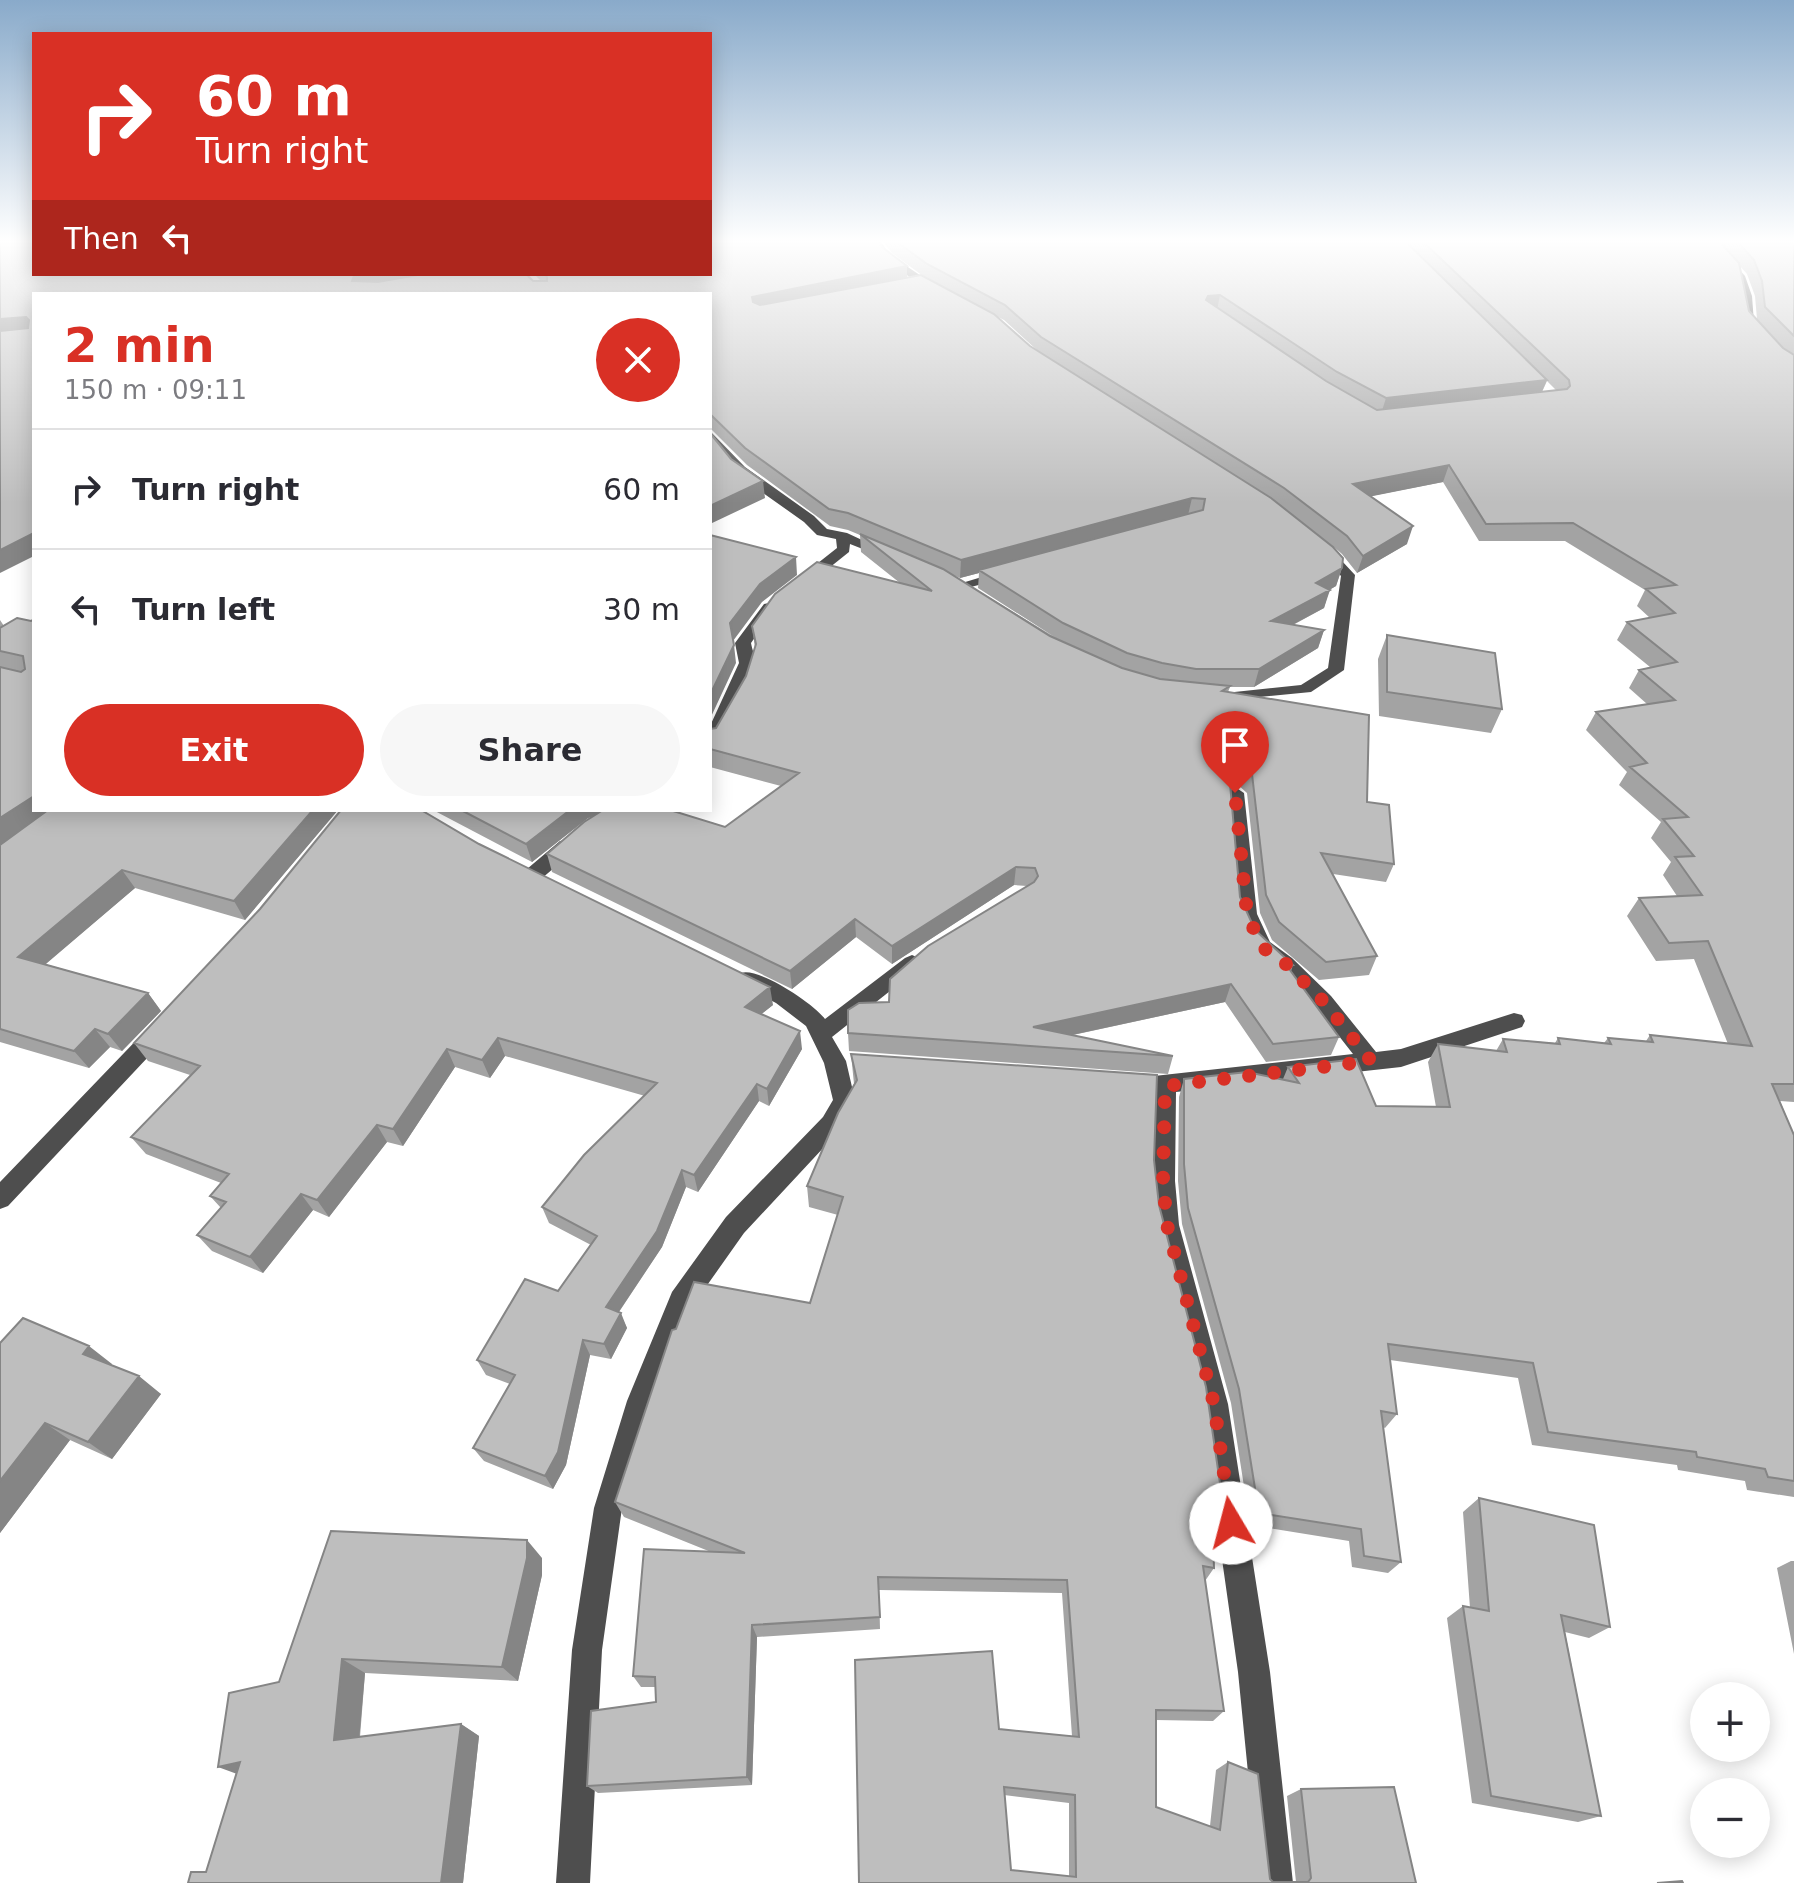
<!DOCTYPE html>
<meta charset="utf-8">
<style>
body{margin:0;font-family:"DejaVu Sans",sans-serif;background:#f7f7f7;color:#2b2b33;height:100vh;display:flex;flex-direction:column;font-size:30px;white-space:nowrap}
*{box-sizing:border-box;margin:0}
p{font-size:26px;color:#7c7c81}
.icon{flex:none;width:44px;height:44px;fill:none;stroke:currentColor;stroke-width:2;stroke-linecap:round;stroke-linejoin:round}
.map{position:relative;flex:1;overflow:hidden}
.sheet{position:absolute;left:32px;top:292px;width:680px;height:520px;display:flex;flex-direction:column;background:#fff;border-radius:0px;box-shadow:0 4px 20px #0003}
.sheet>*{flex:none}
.top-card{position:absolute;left:32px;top:32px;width:680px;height:244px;border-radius:0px;box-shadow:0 4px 20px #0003;background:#d93025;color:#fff;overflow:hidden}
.controls{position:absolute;left:1690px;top:1682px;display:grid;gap:16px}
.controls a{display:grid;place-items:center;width:80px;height:80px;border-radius:50%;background:#fff;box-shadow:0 4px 20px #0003;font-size:40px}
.pin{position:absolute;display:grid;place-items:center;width:68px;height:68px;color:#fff;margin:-82px -34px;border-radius:50% 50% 50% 0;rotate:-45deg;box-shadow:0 0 8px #0007}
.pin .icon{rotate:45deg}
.me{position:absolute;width:88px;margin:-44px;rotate:352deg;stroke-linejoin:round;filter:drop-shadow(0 0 6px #0008)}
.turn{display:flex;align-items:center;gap:28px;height:168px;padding:0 32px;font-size:36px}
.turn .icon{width:104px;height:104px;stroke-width:2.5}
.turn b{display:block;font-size:56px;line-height:68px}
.then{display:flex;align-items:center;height:76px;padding:0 32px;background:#0003;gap:16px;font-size:30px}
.round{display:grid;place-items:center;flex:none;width:84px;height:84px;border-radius:42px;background:#f7f7f7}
.overview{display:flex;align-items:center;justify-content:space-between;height:136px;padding:0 32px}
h1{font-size:48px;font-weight:700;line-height:60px;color:#d93025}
.cta{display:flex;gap:16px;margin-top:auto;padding:16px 32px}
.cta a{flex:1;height:92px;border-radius:48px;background:#d93025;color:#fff;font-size:32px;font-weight:700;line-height:92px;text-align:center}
.cta a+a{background:#f7f7f7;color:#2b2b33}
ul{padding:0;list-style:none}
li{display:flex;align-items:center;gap:24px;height:120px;padding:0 32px;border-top:2px solid #e1e1e2}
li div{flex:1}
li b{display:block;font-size:30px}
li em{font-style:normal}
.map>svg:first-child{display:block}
</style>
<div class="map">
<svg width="1794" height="1883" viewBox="0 0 1794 1883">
<rect width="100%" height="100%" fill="#fff"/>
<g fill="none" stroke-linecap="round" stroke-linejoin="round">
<path fill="#4e4e4e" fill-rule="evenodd" d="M869,239H879L890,255L939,288V292H931L884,259Z
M1702,239H1712L1745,276L1752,296L1754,323L1794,365V373L1777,362L1744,324L1741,296L1735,276Z
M710,431L745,467L814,516L827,529L847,533L890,553L883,557L850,544L849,552L809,584H799V578L837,548L836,539L817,535L804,522L735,473L710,443Z
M1323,545L1328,546L1355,575L1344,670L1311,692L1219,701L1217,698L1225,693L1301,685L1328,668L1341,576L1316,549Z
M1005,570L1012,574L1010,577L959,590L952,586Z
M769,603L776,607L751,643C752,649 755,656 755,662C754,683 727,727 716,745L710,746V726L739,663L735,643L764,604Z
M1235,787L1244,793L1257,914L1270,942L1292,958L1331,996L1376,1052L1401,1049L1514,1013L1522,1015L1525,1021L1522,1027L1401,1067L1176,1092L1175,1181L1179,1225L1228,1404L1270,1672L1293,1883H1259L1238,1672L1200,1404L1155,1225L1151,1181L1154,1094L1146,1091L1143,1085L1146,1079L1154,1076L1353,1054L1317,1008L1252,947L1237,914L1226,793Z
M567,840L574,841L576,846L574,851L541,879H527L525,874L527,869L560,841Z
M912,955L919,958L922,963L919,968L832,1037L846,1061L855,1100L839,1131L744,1233L691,1308L655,1401L622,1508L602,1650L590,1883H556L572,1650L594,1508L627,1401L672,1292L726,1217L823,1117L833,1100L824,1063L806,1026L776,1003L741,985L738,979L741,973C759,967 813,1003 825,1019L905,958Z
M157,1024L165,1027L168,1033L165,1039L8,1206L0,1209V1182L149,1027Z"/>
</g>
<path fill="#a3a3a3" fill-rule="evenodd" d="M0,239L541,281L534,274H710L882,247L907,266V277L923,276L892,253L881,239H1794V1102L1780,1101L1794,1135V1497L1747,1490L1745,1481L1678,1470L1677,1465L1532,1445L1518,1378L1390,1360L1397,1414L1385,1428L1383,1427L1401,1562L1388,1573L1352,1567L1349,1541L1250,1525L1231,1403L1182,1224L1178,1181L1179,1097L1184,1079H1283L1288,1067L1376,1106L1436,1107L1428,1062L1438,1044L1496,1051L1503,1039L1555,1043L1558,1038L1604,1043L1608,1038L1646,1041L1650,1035L1728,1044L1694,959L1656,961L1627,916L1639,898L1677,896L1663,875L1671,862L1651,838L1661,822L1619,785L1627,772L1586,730L1596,712L1647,704L1629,688L1639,670L1650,667L1617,640L1627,622L1650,618L1637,606L1645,590L1565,541H1479L1443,482L1371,496L1407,544L1357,573L1342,554L1334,547L1342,568L1336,586L1329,590L1324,608L1293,625L1324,630L1318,648L1254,687H1230L1228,692L1367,802L1394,864L1386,882L1333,874L1377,956L1369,975L1319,980L1272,940L1260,913L1247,793L1237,784L1231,787L1240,897L1255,930L1293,965L1291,971L1339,1037L1331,1055L1266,1062L1225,1002L1073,1035L1173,1056L1168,1074L849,1051L848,1033L889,1002L1027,886L1014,885L892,964L856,937L792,989L552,872L547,854L592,817L588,818L532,862L433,810H670L725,827L781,786L710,767V729L716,728L746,676L755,648L752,626L900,583L861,552L860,535L848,530L830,526L747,465L710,428V294H34V556ZM1740,266L1747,274L1755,296L1757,319L1749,311ZM996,316L1004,320L1039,352L1030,346ZM1547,381L1556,390L1542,392ZM1274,501L1280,505L1324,540ZM979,573L978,588L1056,638L951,574L960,578Z
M0,620L4,626L31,621L34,810H338L245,920L135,888L45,964L148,993L161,1011L122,1051L110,1047L89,1068L0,1042Z
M1387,635L1502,709L1491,733L1379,716L1378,659Z
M479,844L773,1005L761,1014L802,1049L769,1106L759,1101L698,1192L686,1187L662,1247L619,1312L627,1328L611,1359L590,1355L566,1465L553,1489L484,1461L473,1448L510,1384L486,1375L477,1360L558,1291L591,1245L549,1223L542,1207L645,1096L505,1056L490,1078L455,1067L403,1146L387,1142L329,1217L313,1210L263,1273L212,1251L197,1235L221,1208L210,1196L221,1183L146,1154L131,1137L190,1075L148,1061L134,1043L260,909Z
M851,1054L1154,1160L1159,1205L1223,1504L1212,1519L1214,1568L1205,1581L1224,1711L1213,1721L1156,1720V1807L1210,1826L1216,1770L1228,1762L1270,1879L1273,1882H1296L1287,1796L1301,1789L1416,1883H859L999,1729L1072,1736L1062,1593L879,1590L880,1629L757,1637L752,1785L598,1793L587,1786L656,1702L655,1687H641L633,1676L711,1552L624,1517L615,1502L810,1303L838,1215L809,1207L807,1186L854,1084ZM1004,1795L1069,1803V1876L1011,1870Z
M0,1343L112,1364L111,1365L161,1394L112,1459L70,1440L0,1533Z
M1479,1498L1610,1627L1589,1638L1565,1632L1601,1816L1578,1822L1472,1803L1447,1618L1463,1606L1470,1608L1463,1512Z
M542,1558V1575L518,1681L365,1673L360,1737L461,1724L479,1736L463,1883H188L206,1872L279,1682Z
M1791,1561H1794V1654L1777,1568Z"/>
<path fill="#858585" d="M907,266V280L753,312L752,297Z
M367,274H450L358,291L352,281L354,276Z
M1220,295L1217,310L1206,300L1208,296Z
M26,317L34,332L0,335V319Z
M1547,380L1540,396L1381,414L1386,398Z
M1449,465L1443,482L1348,501L1353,484Z
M763,481L765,498L710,524V506Z
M1192,498L1188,515L979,570V573L960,578L961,560Z
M1413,526L1407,544L1357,573L1363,556Z
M34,533V556L0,573V550Z
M796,557L797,575L762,602L733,641L730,623L760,584Z
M1342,568L1336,586L1319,596L1330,590L1324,608L1266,639L1271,621L1316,583Z
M1324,630L1318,648L1254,687L1259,669Z
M734,645L736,663L710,719V695Z
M1242,766L1237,784L1224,790L1229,772Z
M34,796V810H54L0,846V818Z
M313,810H338L245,920L234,901Z
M570,810H611L588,818L532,862L526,844Z
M1016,867L1014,885L892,964V946Z
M122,870L135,888L33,975L18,957Z
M855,919L856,937L792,989L790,971Z
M1231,984L1225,1002L1030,1044L1033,1027Z
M770,987L773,1005L748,1025L745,1007Z
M148,993L161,1011L122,1051L108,1034Z
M95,1029L110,1047L89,1068L74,1051Z
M800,1031L802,1049L769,1106L767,1089Z
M498,1038L505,1056L490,1078L482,1060Z
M447,1049L455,1067L403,1146L393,1129Z
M757,1084L759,1101L698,1192L694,1175Z
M377,1125L387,1142L329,1217L317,1200Z
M682,1170L686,1187L662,1247L612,1322L606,1307Z
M301,1194L313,1210L263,1273L250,1257Z
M621,1313L627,1328L611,1359L604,1344Z
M583,1340L590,1355L566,1465L553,1489L545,1476Z
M89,1346L112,1364L106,1372L83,1354Z
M139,1376L161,1394L112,1459L88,1442Z
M45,1423L70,1440L0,1533V1481Z
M527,1540L542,1558V1575L518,1681L502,1667Z
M752,1625L757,1637L752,1785L747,1777Z
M342,1659L365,1673L358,1752L334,1740Z
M461,1724L479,1736L463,1883H441Z
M240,1762L248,1778L218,1767Z"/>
<path fill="#bebebe" stroke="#858585" stroke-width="2" fill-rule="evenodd" d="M0,239H34V274H367L354,276L352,281L378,282L423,274H526L533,281H547V277L544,274H710V239H876L882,247L907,266L752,297L753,302L760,305L921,275L994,314L1030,346L1271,498L1333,547L1343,558L1342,568L1316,583L1330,590L1271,621L1324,630L1259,669H1196L1162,663L1127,653L1063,623L979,570L1203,510L1205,499L1192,498L961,560L848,513L829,509L745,448L710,414V294H34V533L0,550V331L28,328L29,320L26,317L0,319Z
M893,239H1403L1547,380L1386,398L1337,372L1220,295L1208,296L1206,300L1326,381L1377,410L1567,389L1570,386L1569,380L1420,239H1717L1739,263L1749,311L1783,348L1794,355V1084H1772L1794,1135V1481L1768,1477L1765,1469L1697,1457L1696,1452L1548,1432L1533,1363L1388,1344L1397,1414L1381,1411L1401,1562L1364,1556L1361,1529L1259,1513L1239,1389L1188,1208L1184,1164V1079L1247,1072L1299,1083L1288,1067L1356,1059L1376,1106L1450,1107L1438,1044L1507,1052L1503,1039L1560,1044L1558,1038L1611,1044L1608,1038L1653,1042L1650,1035L1752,1046L1708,941L1669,943L1639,898L1702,895L1675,857L1694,856L1663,819L1688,817L1630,767L1647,763L1596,712L1675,700L1639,670L1677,662L1627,622L1675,613L1646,589L1676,585L1573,523L1486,524L1449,465L1353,484L1413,526L1363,556L1347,536L1284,488L1041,337L1005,305L927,264Z
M1735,239H1794V336L1765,307L1762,281L1754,260Z
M710,433L731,459L763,481L710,506Z
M860,534L943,569L1050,636L1122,668L1160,679L1230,686L1222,691L1369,715L1367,802L1389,805L1394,864L1321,853L1377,956L1326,962L1279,922L1266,895L1252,774L1242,766L1229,772L1240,897L1255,930L1293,965L1287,966L1339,1037L1273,1044L1231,984L1033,1027L1173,1056L848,1033V1010L859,1003L889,1002L890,979L928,946L1034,882L1038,876L1035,868L1016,867L892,946L855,919L790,971L547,854L584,822L603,810H670L725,827L799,773L710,749V729L716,728L746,676L756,644L752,626L775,594L817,562L932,591Z
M710,535L796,557L760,584L730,623L734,645L710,695Z
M17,618L31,621L34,619V796L0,818V667L21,672L25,669L23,656L0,651V628Z
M1387,635L1495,653L1502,709L1387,692Z
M48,810H313L234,901L122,870L18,957L148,993L108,1034L95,1029L74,1051L0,1029V845Z
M341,810H421L479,844L770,987L745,1007L800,1031L767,1089L757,1084L694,1175L682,1170L657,1231L606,1307L621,1313L604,1344L583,1340L558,1452L545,1476L473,1448L515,1375L477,1360L525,1279L558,1291L597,1236L542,1207L584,1155L657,1083L498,1038L482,1060L447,1049L393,1129L377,1125L317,1200L301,1194L250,1257L197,1235L226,1202L210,1196L229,1174L131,1137L200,1066L134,1043L260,909Z
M461,810H570L526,844Z
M851,1054L1157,1075L1154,1160L1159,1205L1206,1387L1223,1504L1212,1502L1214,1568L1203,1566L1224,1711L1156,1710V1807L1220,1830L1228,1762L1258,1774L1270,1879L1273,1882H1308L1311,1878L1301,1789L1394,1787L1416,1883H859L855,1660L992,1651L999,1729L1079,1737L1067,1580L878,1577L880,1617L752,1625L747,1777L587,1786L591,1711L656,1702L655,1677L633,1676L644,1549L745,1553L615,1502L672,1330L676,1329L694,1282L810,1303L843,1197L807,1186L838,1113L857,1080ZM1004,1787L1075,1795L1076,1877L1011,1870Z
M23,1318L89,1346L83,1354L139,1376L88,1442L45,1423L0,1481V1343Z
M1479,1498L1594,1525L1610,1627L1561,1615L1601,1816L1491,1796L1463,1606L1489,1611Z
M331,1531L527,1540V1558L502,1667L342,1659L334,1740L461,1724L441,1883H188L191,1872H206L240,1762L218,1767L229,1693L279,1682Z
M1682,1881L1683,1883H1657Z"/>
<linearGradient id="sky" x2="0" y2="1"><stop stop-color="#89aaca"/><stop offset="0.48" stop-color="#fff"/><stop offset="1" stop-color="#fff" stop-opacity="0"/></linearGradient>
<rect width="1794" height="503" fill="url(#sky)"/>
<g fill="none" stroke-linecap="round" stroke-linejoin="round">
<path stroke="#d93025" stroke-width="14" stroke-dasharray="0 25.2" d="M1231,1523L1214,1404L1167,1225L1163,1181L1165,1086L1371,1061L1324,1002L1285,963L1262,947L1247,914L1235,793"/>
</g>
</svg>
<div class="controls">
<a>+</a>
<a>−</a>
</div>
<div class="pin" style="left:1235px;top:793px;background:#d93025"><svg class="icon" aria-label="arrive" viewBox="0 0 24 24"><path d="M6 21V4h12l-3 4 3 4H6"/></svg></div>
<svg class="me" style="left:1231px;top:1523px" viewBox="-20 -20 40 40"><circle r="19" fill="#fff"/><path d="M0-13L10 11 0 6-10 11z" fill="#d93025"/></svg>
<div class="top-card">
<div class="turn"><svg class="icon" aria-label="right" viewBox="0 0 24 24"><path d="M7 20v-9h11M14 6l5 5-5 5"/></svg><div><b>60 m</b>Turn right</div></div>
<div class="then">Then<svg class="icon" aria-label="left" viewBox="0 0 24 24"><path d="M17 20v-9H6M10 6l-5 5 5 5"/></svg></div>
</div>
<section class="sheet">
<div class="overview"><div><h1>2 min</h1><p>150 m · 09:11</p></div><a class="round" style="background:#d93025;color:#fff"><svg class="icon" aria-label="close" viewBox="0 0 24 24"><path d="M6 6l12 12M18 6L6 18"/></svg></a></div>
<ul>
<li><svg class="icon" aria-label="right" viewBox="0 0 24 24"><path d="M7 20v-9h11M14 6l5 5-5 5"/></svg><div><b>Turn right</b></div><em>60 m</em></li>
<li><svg class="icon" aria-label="left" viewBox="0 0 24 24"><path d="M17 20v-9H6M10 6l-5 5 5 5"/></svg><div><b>Turn left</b></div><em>30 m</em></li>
</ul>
<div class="cta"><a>Exit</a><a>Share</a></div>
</section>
</div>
